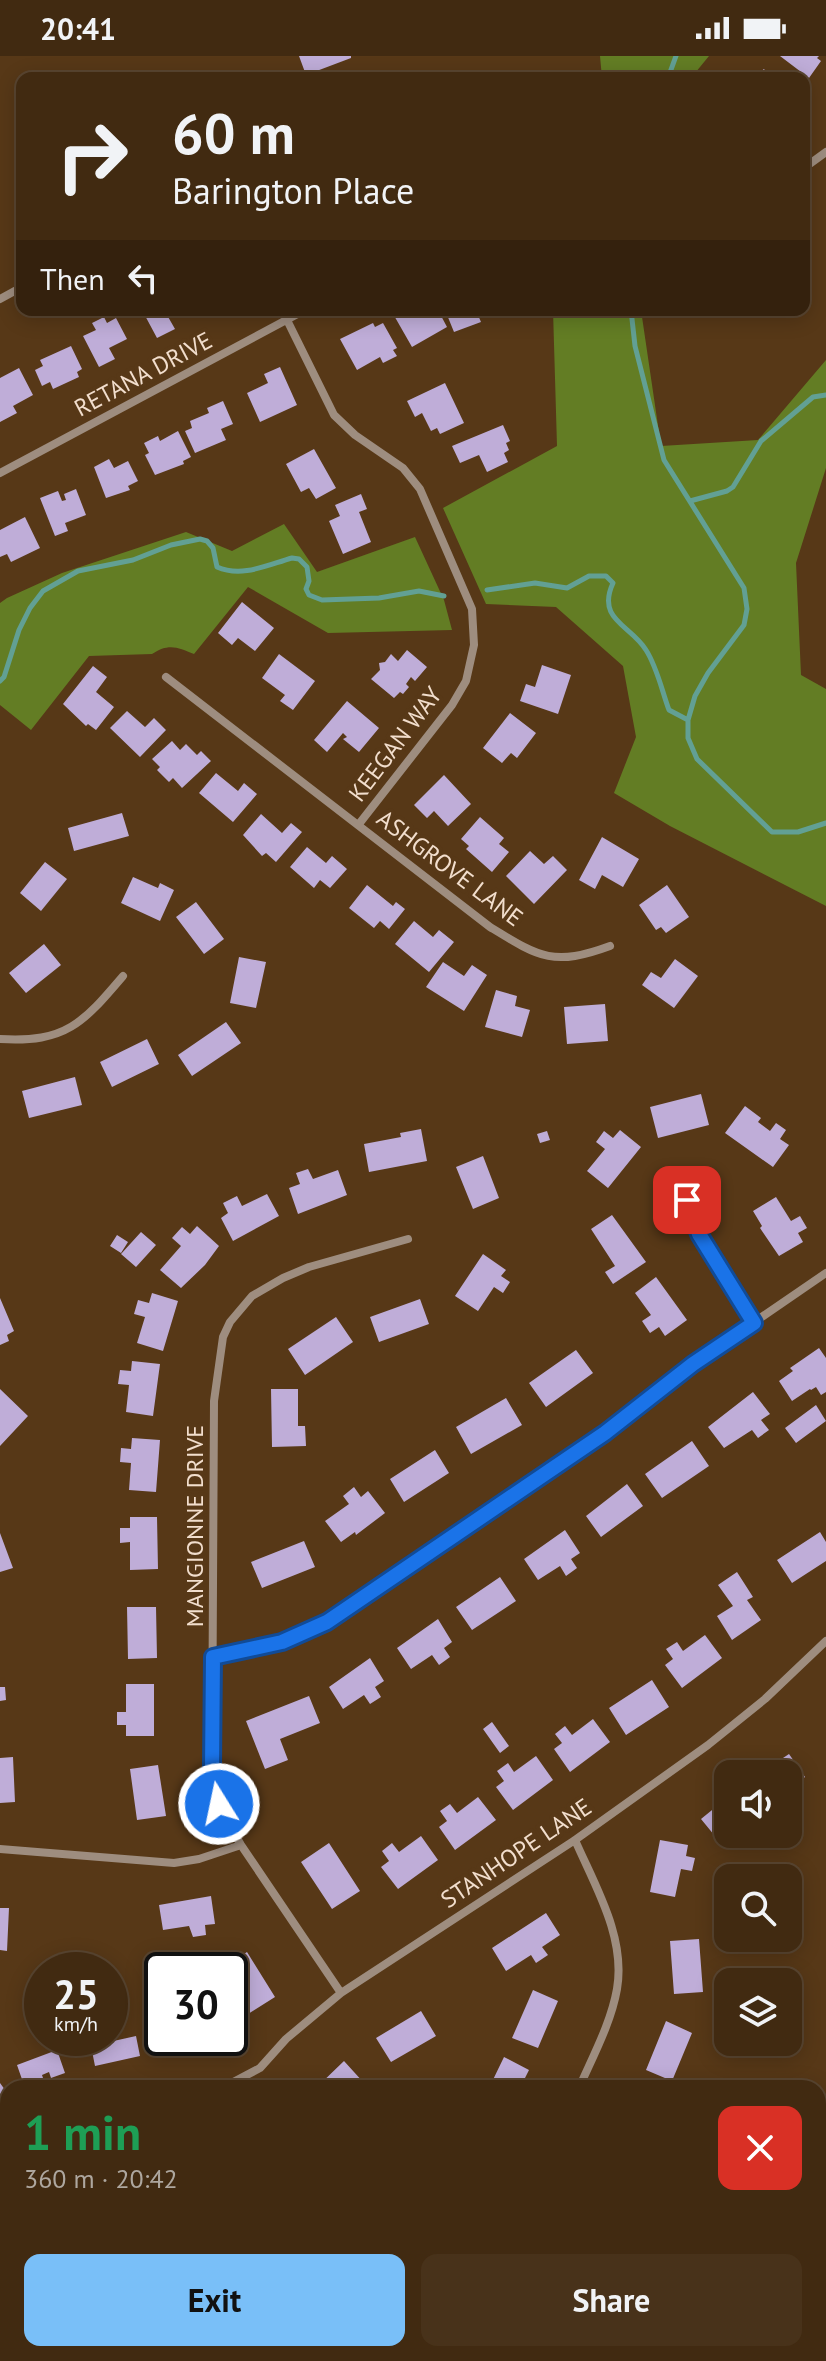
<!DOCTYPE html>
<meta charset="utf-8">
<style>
body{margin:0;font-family:"PT Sans",sans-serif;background:#48321a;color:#f1f3f6;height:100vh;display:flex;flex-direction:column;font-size:30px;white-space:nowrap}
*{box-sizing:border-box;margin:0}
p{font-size:26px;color:#aea79f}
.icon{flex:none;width:44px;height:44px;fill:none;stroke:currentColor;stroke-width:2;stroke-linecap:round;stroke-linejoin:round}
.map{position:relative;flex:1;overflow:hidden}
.drawer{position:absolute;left:0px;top:2024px;width:826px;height:282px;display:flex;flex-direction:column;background:#412a11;border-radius:24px 24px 0 0;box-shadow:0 4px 20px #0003,0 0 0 2px #5a4631}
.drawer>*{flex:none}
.hud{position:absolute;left:16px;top:16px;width:794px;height:244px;border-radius:16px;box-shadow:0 4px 20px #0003,0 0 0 2px #5a4631;background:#412a11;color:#f1f3f6;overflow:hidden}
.tools{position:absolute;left:714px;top:1704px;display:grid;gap:16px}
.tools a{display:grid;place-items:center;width:88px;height:88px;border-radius:16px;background:#412a11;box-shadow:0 4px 20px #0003,0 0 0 2px #5a4631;font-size:40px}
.speed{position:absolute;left:24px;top:1896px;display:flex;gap:16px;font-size:40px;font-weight:700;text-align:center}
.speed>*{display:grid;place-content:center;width:104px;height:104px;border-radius:50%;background:#412a11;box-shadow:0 4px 20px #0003,0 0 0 2px #5a4631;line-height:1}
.speed small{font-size:20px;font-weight:400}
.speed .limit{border:4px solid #111;border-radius:12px;background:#fff;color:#111}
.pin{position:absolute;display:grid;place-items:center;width:68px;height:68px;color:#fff;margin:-34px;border-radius:16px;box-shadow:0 4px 12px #0006}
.me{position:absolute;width:88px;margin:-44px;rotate:350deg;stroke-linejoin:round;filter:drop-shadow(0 0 6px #0008)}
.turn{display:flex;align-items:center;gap:28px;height:168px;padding:0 24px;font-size:36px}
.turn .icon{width:104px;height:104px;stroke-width:2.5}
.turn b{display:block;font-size:56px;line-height:68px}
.then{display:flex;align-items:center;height:76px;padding:0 24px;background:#0003;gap:16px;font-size:30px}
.round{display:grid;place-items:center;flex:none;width:84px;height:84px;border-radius:16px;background:#48321a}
.overview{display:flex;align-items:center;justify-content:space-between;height:136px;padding:0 24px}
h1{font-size:48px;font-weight:700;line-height:60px;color:#1e9e55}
.button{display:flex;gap:16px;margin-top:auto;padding:16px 24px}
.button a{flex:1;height:92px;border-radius:16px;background:#79bff8;color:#111;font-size:32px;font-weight:700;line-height:92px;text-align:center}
.button a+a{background:#48321a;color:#f1f3f6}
.status{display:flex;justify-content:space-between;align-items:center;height:56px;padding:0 40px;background:#412a11;direction:ltr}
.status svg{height:22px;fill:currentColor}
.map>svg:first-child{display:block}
</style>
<div class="status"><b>20:41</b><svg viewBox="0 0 49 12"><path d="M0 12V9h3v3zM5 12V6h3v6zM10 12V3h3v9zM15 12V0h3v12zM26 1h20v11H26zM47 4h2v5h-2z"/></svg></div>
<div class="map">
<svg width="826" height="2305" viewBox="0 0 826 2305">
<rect width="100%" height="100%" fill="#573817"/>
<path fill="#637d24" d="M600,0H709L691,22H602Z
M553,254H641L661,390L758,384L826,304V412L796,507L801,619L826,633V850L670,770L614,737L636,681L623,610L556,551L486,548L443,452L557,390Z
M284,468L317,516L415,481L444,544L452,574L328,577L248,531L194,598C178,591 168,587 152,598L89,600L31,674L0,649V547L7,542L62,517L186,476L232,495Z"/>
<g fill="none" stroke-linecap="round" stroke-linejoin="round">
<path stroke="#62a094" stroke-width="5" d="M668,22L676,0
M631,254L635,290L664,404L744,532L747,553L744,569L708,617L695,640L688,664V682L697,703L772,776H798L826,767
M690,445L727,435L733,431L761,385L813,341L826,339
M487,534L535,527L567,532L589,520H606L613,527C596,564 631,569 646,594C657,611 662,635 669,654L688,664
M0,625L4,621L19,574L30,552L43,535L78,515L133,504L171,489L200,483L207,485L213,492L217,511C242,522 267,509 292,502L299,503L307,511L309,525L306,533L309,539L322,544L379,542L419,535L444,540"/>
</g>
<path fill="#bfadd8" d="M299,0H351V2L306,19Z
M780,0H819L817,2L821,5L809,22Z
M764,13L770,22H752Z
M142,254H186L176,259L174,256L167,259L175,273L157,282Z
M396,254H407L410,259L419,254H438L447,271L412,291L392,256Z
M445,254H490L478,259L481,266L454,276Z
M104,261L107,267L116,262L127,283L109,292L115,303L99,311L83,280L96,274L92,267Z
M373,267L375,271L383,267L397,292L393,294L397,300L383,307L380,301L357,314L340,283Z
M71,290L82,313L77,316L79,321L53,333L50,326L42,330L35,314L43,310L40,304Z
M280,311L297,349L260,366L247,337L268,327L264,318Z
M19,312L33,339L13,350L17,357L0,366V322Z
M445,327L464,367L440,378L437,372L431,375L422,357L415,361L407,345Z
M223,345L233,368L221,373L226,384L195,397L185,375L192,372L190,365L209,357L207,352Z
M503,369L510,385L506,387L509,394L504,397L508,406L487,416L479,399L460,407L452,390Z
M178,375L191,401L183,405L184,408L155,419L145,399L149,397L144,387L158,380L160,385Z
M314,393L336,432L316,443L309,432L301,436L286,408Z
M109,403L114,412L128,405L138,425L128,430L130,434L106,442L94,411Z
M76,433L86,459L65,467L68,475L55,480L40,442L58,435L62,445L66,444L64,438Z
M361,438L367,453L359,456L371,486L343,498L329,465L340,460L335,449Z
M25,461L40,492L11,506L7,498L0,501V474Z
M242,546L274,572L255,595L238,582L232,589L218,577Z
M407,594L427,611L415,625L411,621L406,628L409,631L403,638L400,636L394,642L371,623L380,614L379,607L385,606L391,598L398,605Z
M279,598L315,625L293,654L280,645L285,639L262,622Z
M542,609L571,619L558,658L520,645L526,628L535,631Z
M93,610L107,621L96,636L114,651L96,674L88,668L86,670L63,648Z
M347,645L379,672L359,696L343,683L347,681L343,677L327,696L314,684Z
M127,655L145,671L154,662L166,674L140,701L110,672Z
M510,657L536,677L517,702L511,697L502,707L483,692Z
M172,685L180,694L186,688L197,699L201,695L211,705L182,732L173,722L169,726L157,714L160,711L152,703Z
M216,717L238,735L244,727L257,738L233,766L199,737Z
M444,719L471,748L448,770L434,755L427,762L414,749Z
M122,757L129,780L74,795L68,772Z
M261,758L282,777L291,767L302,776L276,806L266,797L262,800L243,779Z
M480,761L504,782L499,788L509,796L492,816L466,793L469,790L461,783Z
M602,781L639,803L623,831L602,819L595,833L579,824Z
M307,791L326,807L332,800L347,813L330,832L320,824L314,832L290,811Z
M530,795L544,808L553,800L567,814L534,848L506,820Z
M45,806L67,823L41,855L20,837Z
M133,821L158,832L160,827L174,834L160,865L121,847Z
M367,829L393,850L396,846L405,853L389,873L380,865L374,872L349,852Z
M667,829L689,861L666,877L661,871L656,874L639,849Z
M196,846L224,883L204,898L176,861Z
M414,865L433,881L439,874L454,886L429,916L395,888Z
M44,888L61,909L26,937L9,917Z
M239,901L266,906L256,952L230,947Z
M675,903L698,920L674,952L642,929L651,916L661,922Z
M443,906L464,920L472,909L487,919L464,955L426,931Z
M496,934L517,940L515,950L530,954L522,981L485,971Z
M605,948L608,985L567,988L564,951Z
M226,966L241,987L192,1020L178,999Z
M147,983L159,1008L112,1031L100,1006Z
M75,1021L82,1049L29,1062L22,1035Z
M701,1038L709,1069L658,1082L650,1051Z
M745,1050L761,1062L758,1066L770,1075L776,1067L786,1074L780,1083L789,1089L773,1111L725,1077Z
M421,1073L427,1105L369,1116L364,1088L401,1081L400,1077Z
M620,1074L641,1091L608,1132L587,1115L605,1093L596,1086L604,1075L613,1082Z
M547,1075L550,1084L540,1087L537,1078Z
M483,1100L499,1142L473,1153L456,1111Z
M308,1113L313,1123L338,1114L347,1139L298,1158L289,1132L300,1128L296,1117Z
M267,1138L279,1160L233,1185L221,1162L228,1157L223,1147L237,1140L242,1150Z
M776,1141L791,1165L800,1160L807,1172L798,1177L803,1186L779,1200L760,1172L762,1170L753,1155Z
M612,1159L646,1206L613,1228L605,1216L615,1210L591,1173Z
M197,1170L219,1190L205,1209L181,1232L160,1214L181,1190L172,1182L182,1171L190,1178Z
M141,1176L156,1189L136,1211L121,1198Z
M117,1179L128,1186L121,1197L110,1190Z
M483,1198L506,1214L501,1220L510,1226L503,1237L494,1231L478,1255L455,1240Z
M656,1221L687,1264L665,1280L659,1271L650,1277L642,1265L651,1259L635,1237Z
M152,1237L178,1245L163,1295L137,1287L145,1261L134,1258L138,1244L149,1247Z
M0,1242L14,1275L7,1279L9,1285L0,1289Z
M420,1243L429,1268L379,1286L370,1261Z
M336,1261L353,1286L305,1319L288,1293Z
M819,1292L826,1302V1336L821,1339L816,1331L811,1334L810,1333L792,1345L779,1325L793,1315L790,1312Z
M576,1294L593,1317L546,1351L529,1327Z
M132,1305L160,1308L153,1360L126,1356L129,1329L118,1328L120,1314L131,1315Z
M0,1333L28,1360L0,1390Z
M271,1333H298V1370H305L306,1390L272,1391Z
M753,1336L770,1358L761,1364L769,1374L758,1382L752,1374L724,1392L708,1371Z
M506,1342L522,1369L471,1398L456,1371Z
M816,1349L826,1365L796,1387L785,1372Z
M132,1382L160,1384L156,1436L129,1434L131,1407L120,1406L121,1392L131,1393Z
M692,1385L709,1410L662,1442L645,1418Z
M435,1394L449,1417L404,1446L390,1423Z
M627,1428L643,1450L601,1481L586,1460Z
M354,1431L361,1441L368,1435L385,1457L356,1479L355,1476L341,1486L325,1465L349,1448L343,1440Z
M130,1461H157L158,1513L130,1514V1486L120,1487V1472H130Z
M565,1474L580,1497L571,1503L577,1512L566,1520L560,1510L538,1524L524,1503Z
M820,1476L826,1486V1505L792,1527L777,1504Z
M0,1477L13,1512L0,1516Z
M304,1485L315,1511L262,1532L251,1506Z
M737,1516L753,1541L747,1544L761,1564L732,1584L717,1560L733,1550L718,1529Z
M500,1521L516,1545L472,1574L456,1551Z
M127,1551H156L157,1602L128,1603Z
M438,1563L452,1586L444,1592L450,1601L439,1609L432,1599L411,1613L397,1592Z
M705,1579L722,1602L682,1632L665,1609L673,1603L666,1593L677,1586L683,1595Z
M370,1602L384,1625L375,1631L381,1641L370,1648L364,1639L343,1653L329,1631Z
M652,1624L669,1651L626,1679L609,1652Z
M126,1628H154V1680H126V1669H117V1656H126Z
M0,1631H5L6,1644L0,1645Z
M309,1640L320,1667L280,1683L288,1704L265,1713L246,1665Z
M593,1663L610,1686L570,1716L554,1693L562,1687L555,1678L565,1670L572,1679Z
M492,1666L509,1690L500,1697L483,1673Z
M789,1698L805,1721L788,1733V1718H759Z
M536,1700L553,1724L513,1754L496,1731L504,1725L497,1715L508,1707L514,1716Z
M13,1701L15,1746L0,1747V1702Z
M158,1709L166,1760L137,1764L130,1713Z
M478,1741L496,1764L455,1794L439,1771L447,1765L440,1755L450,1748L457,1757Z
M728,1741V1778L719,1785L701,1763Z
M421,1780L438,1804L398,1833L381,1811L389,1805L382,1795L392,1787L399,1796Z
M660,1784L688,1789L686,1800L695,1802L692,1815L681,1813L675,1841L650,1836Z
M329,1787L360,1835L332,1853L301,1806Z
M211,1840L215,1868L205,1869L206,1879L193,1881L189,1870L163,1874L159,1849Z
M0,1852H9L7,1895L0,1894Z
M546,1857L560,1879L542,1891L548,1899L536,1907L531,1899L506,1915L492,1892Z
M699,1883L703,1936L674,1938L670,1885Z
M247,1896L275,1941L248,1958L230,1930V1914H220Z
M533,1934L558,1945L538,1992L512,1982Z
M421,1955L436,1980L391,2006L376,1982Z
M666,1965L692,1977L672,2025L646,2014Z
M136,1980L140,2000L95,2010L91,1990Z
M57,1994L65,2017L51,2022L49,2016L42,2019L45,2028L25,2032L17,2009Z
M504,2001L529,2014L520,2032H489Z
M344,2005L364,2027L358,2032H316Z
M0,2027L8,2038V2042L0,2047Z
M5,2229L8,2230V2255L0,2251V2240Z
M84,2298H107L104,2305Z
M446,2298H478L481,2305H449Z"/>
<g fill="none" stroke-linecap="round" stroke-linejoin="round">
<path stroke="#9e8d7f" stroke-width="8" d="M804,112L826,96
M0,243L22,231
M287,264L334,359L355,379L403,412L420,433L472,553L474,589L466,625L452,649L359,768
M0,417L305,254
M166,621L490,871C539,901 553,911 610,890
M0,983C66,987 83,967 123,920
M687,1144L699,1178L754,1267
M213,1601L282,1586L327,1566L605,1377L693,1308L826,1217
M575,1784C595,1830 626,1881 617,1933C611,1967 593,2000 579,2032
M0,1793L174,1807L199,1803L241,1789
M341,1937L241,1789C225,1764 216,1740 212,1711L214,1345L223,1281L230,1266L252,1240L283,1222L309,1211L408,1183
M222,2032L260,2012L286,1983L341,1937L575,1784L708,1689L765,1643L826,1585
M0,2115L8,2106
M538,2298L542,2305"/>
</g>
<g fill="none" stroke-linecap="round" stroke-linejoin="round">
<defs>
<path id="route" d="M219,1748L212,1711L213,1601L282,1586L327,1566L605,1377L693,1308L754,1267L699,1178L687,1144"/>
</defs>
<use href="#route" stroke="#114b97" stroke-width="20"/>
<use href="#route" stroke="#1a73e8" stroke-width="14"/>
</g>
<g text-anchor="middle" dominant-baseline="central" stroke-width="8" stroke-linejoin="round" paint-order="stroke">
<g font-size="24" fill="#f2decd" stroke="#573817">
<text transform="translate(143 318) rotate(-28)">RETANA DRIVE</text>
<text transform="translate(395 688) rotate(-53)">KEEGAN WAY</text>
<text transform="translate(450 812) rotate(37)">ASHGROVE LANE</text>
<text transform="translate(194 1470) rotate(-90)">MANGIONNE DRIVE</text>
<text transform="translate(516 1797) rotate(-34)">STANHOPE LANE</text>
</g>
</g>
</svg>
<div class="tools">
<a><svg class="icon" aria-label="sound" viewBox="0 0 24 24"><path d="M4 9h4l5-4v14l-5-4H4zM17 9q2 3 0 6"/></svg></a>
<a><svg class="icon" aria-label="search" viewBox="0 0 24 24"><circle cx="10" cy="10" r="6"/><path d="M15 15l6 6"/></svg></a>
<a><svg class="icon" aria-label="layers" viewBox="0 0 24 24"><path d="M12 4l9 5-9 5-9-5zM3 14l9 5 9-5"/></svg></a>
</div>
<div class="speed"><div>25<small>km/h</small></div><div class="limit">30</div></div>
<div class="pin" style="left:687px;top:1144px;background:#d93025"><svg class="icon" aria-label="arrive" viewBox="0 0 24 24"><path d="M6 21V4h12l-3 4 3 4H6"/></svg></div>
<svg class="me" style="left:219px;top:1748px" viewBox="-20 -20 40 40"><circle r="17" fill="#1a73e8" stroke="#fff" stroke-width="3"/><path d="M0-11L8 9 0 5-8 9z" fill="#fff"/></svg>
<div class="hud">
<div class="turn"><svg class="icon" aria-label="right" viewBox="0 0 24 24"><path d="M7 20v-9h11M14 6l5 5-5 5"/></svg><div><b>60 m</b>Barington Place</div></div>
<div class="then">Then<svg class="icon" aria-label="left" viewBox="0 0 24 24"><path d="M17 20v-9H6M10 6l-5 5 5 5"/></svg></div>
</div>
<section class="drawer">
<div class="overview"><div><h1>1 min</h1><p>360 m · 20:42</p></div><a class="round" style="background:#d93025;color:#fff"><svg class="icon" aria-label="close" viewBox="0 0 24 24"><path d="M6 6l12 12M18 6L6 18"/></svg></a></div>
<div class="button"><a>Exit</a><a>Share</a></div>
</section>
</div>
